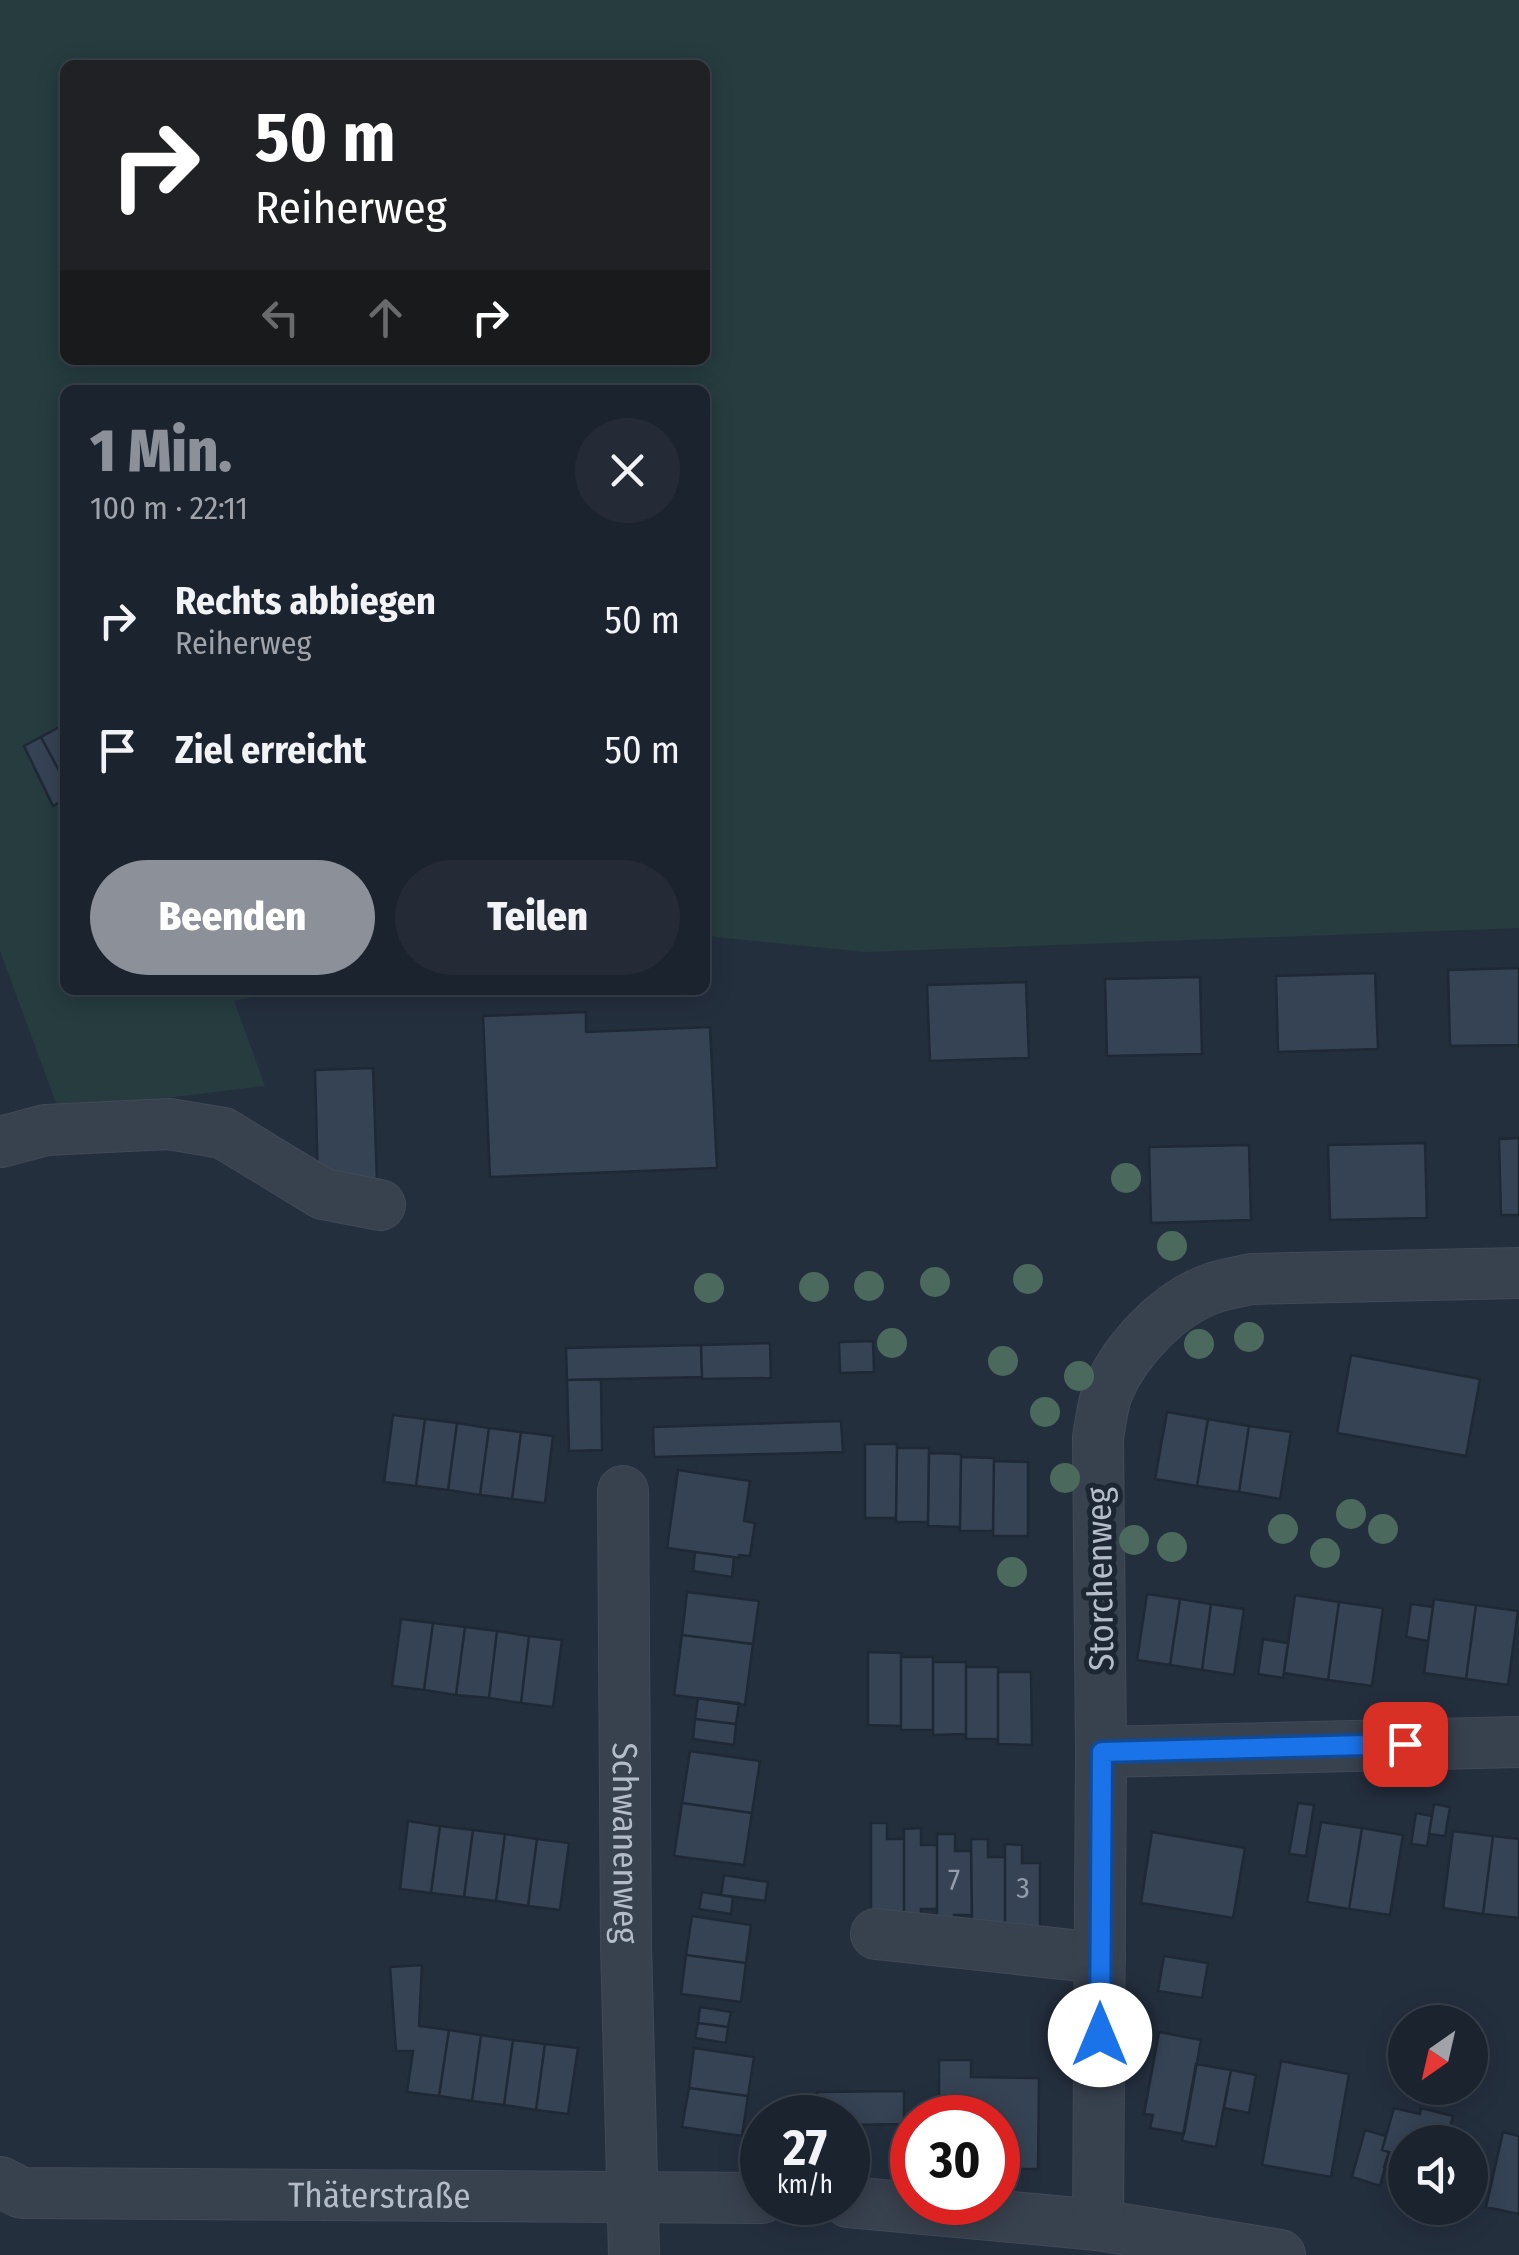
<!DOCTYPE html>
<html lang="de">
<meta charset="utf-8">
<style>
body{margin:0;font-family:"Fira Sans Condensed",sans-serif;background:#242b36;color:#f1f3f6;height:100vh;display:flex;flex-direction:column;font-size:38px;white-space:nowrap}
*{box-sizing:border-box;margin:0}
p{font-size:32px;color:#a0a4aa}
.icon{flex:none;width:55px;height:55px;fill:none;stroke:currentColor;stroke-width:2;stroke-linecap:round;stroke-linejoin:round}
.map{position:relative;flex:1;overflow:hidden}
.side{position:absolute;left:60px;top:385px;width:650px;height:610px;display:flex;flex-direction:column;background:#1b232e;border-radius:15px;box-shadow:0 5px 25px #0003,0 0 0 2px #39404a}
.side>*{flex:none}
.banner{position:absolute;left:60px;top:60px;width:650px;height:305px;border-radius:15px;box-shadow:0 5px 25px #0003,0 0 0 2px #39404a;background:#202124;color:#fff;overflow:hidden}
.needle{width:65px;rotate:214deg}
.buttons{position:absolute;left:1388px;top:2005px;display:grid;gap:20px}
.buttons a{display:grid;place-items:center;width:100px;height:100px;border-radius:50%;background:#1b232e;box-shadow:0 5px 25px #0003,0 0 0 2px #39404a;font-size:50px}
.speed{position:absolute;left:740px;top:2095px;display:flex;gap:20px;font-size:50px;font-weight:700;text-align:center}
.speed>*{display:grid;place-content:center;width:130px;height:130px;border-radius:50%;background:#1b232e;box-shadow:0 5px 25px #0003,0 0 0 2px #39404a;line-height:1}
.speed small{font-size:25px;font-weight:400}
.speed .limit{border:15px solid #d22;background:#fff;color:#111}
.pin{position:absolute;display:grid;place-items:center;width:85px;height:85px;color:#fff;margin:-42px;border-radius:20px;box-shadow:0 5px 15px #0006}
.me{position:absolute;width:110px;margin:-55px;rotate:0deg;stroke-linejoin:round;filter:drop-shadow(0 0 8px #0008)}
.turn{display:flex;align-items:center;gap:35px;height:210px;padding:0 30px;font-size:45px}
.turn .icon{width:130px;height:130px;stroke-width:2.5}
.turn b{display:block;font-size:70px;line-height:85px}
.lanes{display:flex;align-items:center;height:95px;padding:0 30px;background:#0003;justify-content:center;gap:50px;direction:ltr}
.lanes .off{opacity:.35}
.round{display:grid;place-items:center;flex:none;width:105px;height:105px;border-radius:52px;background:#242b36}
.overview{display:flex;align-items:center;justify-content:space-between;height:170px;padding:0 30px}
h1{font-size:60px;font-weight:800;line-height:75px;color:#8c9099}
.button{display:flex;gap:20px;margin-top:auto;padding:20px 30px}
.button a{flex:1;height:115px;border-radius:60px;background:#8c9099;color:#fff;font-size:40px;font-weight:800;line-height:115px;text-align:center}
.button a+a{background:#242b36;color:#f1f3f6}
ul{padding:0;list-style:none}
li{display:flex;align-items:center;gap:30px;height:130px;padding:0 30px}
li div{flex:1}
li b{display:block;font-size:38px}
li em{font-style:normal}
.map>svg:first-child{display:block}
</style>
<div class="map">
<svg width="1519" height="2255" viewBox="0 0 1519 2255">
<rect width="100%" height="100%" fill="#242f3e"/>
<path fill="#263c3f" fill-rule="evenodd" d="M0,0H1519V928L865,952L705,936V390H65V990H270V993L234,1001L265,1086L59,1111L0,951ZM65,65H705V360H65Z"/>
<path fill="#364354" stroke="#1f2835" stroke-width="2.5" d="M65,724V782L41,737Z
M41,737L65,782V799L53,806L24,746Z
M1519,968V1045L1450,1046L1448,970Z
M1375,973L1378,1049L1278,1052L1276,976Z
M1200,977L1202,1054L1107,1056L1105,979Z
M1026,982L1029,1058L930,1061L927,985Z
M586,1012V1032L710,1027L717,1168L490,1177L483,1016Z
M373,1068L377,1181L318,1183L315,1070Z
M1519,1138V1215H1501L1499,1139Z
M1425,1143L1427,1218L1330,1220L1328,1145Z
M1249,1145L1251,1220L1151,1223L1149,1147Z
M873,1341L874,1372L840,1373L839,1342Z
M770,1343L771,1378L702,1379L701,1345Z
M701,1345L702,1377L567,1380L566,1348Z
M1351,1355L1480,1379L1466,1456L1337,1433Z
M601,1379L602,1450L569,1451L567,1380Z
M1167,1412L1208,1419L1197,1486L1155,1479Z
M393,1415L425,1419L416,1486L384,1482Z
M425,1419L457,1423L448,1490L416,1486Z
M1208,1419L1249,1426L1239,1492L1197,1486Z
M841,1421L843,1452L654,1457L653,1427Z
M457,1423L489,1428L480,1495L448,1490Z
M1249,1426L1291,1432L1280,1499L1239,1492Z
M489,1428L521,1432L512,1499L480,1495Z
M521,1432L553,1436L545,1503L512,1499Z
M865,1444H897L896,1518H865Z
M897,1448H929L928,1522H896Z
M929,1453L961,1454L960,1527L928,1526Z
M961,1457L994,1458L993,1531H960Z
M994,1461L1028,1462V1536H993Z
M678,1470L750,1481L744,1521L755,1523L750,1556L739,1555V1558L667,1548Z
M695,1552L734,1557L732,1577L693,1571Z
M687,1592L759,1601L753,1644L682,1635Z
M1147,1594L1180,1599L1170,1665L1137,1660Z
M1295,1595L1339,1602L1328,1680L1284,1673Z
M1180,1599L1211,1604L1202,1670L1170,1665Z
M1434,1599L1476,1605L1466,1679L1424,1673Z
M1339,1602L1383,1608L1372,1686L1328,1680Z
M1211,1604L1244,1609L1234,1675L1202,1670Z
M1411,1604L1433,1607L1428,1641L1406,1637Z
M1476,1605L1518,1611L1508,1685L1466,1679Z
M401,1619L433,1623L424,1690L392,1686Z
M433,1623L465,1627L456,1695L424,1690Z
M465,1627L497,1631L489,1698L456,1695Z
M497,1631L529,1636L521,1703L489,1698Z
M682,1635L753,1644L745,1705L674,1695Z
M529,1636L562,1640L553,1707L521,1703Z
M1263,1639L1288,1643L1283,1678L1258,1674Z
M868,1652L901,1653V1726L868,1725Z
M901,1657H933V1730H901Z
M933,1662H966V1734L933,1735Z
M966,1667H998V1739H966Z
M998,1672H1031L1032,1745L998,1744Z
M698,1698L739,1703L736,1724L695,1719Z
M695,1719L736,1724L734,1745L693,1739Z
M690,1751L760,1761L752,1813L682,1803Z
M682,1803L752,1813L744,1865L674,1856Z
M1298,1803L1314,1805L1306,1856L1289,1854Z
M1434,1804L1450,1807L1445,1836L1429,1834Z
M1416,1813L1432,1816L1427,1846L1411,1844Z
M408,1821L440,1826L431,1893L400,1889Z
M1321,1822L1362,1828L1349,1909L1307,1902Z
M871,1823H887V1839H904V1914L871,1909Z
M440,1826L473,1830L464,1897L431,1893Z
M921,1828V1845H937V1909H921V1919H904V1829Z
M1362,1828L1403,1835L1390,1915L1349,1909Z
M473,1830L505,1834L496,1901L464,1897Z
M1453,1831L1493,1836L1483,1914L1443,1908Z
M1152,1832L1245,1848L1233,1918L1141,1903Z
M505,1834L537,1839L528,1906L496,1901Z
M937,1834H955V1851H971L972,1915H954V1926H937Z
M1493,1836L1519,1839V1918L1483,1914Z
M537,1839L569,1843L560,1910L528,1906Z
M971,1839H988V1857H1005V1925L972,1929Z
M1005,1844L1022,1845V1863H1040V1930L1005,1937Z
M724,1875L768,1882L765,1901L721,1895Z
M702,1892L733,1897L731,1914L699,1909Z
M692,1916L751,1925L746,1963L686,1955Z
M686,1955L746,1963L741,2002L681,1994Z
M1164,1956L1208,1963L1202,1998L1158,1991Z
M422,1965L419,2026L449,2030L439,2096L407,2092L413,2051H396L390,1967Z
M700,2007L731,2012L728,2027L698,2023Z
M698,2023L728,2027L726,2043L695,2038Z
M449,2030L481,2035L472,2101L439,2096Z
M1159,2032L1201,2040L1184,2134L1150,2128L1153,2115L1144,2114Z
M481,2035L513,2040L504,2105L472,2101Z
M513,2040L545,2044L536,2110L504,2105Z
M545,2044L578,2048L568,2114L536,2110Z
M694,2048L754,2057L748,2096L689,2088Z
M939,2060H971V2077L1039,2078L1038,2169H1008L1009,2148H998V2118H939Z
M1281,2061L1349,2074L1331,2177L1262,2165Z
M1196,2064L1231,2070L1216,2147L1182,2141Z
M1231,2070L1256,2075L1249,2113L1224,2108Z
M689,2088L748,2096L742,2136L682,2127Z
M904,2091V2124L848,2125V2118H818L817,2092Z
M1394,2108L1420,2114L1421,2108L1453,2116L1446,2142H1405V2172L1384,2167L1389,2152L1382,2150Z
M1365,2130L1386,2136L1382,2150L1389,2152L1380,2186L1352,2177Z
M1503,2132L1519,2136V2214L1486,2207Z"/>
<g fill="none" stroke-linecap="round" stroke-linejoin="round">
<defs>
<g id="minor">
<path d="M0,1142L46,1130L169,1124L223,1133L323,1194L380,1205"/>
<path id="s1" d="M623,1491L626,1944L634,2255"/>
<path d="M1101,1752L1519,1742"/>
<path d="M876,1934L1100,1958"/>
<path id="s2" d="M0,2182L22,2193L762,2198"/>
<path d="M848,2202L1098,2225L1280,2255"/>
<path d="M1098,2225L1101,1752L1098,1437C1101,1422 1102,1405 1108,1391C1125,1350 1169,1303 1213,1288C1225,1284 1238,1282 1251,1279L1519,1273"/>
</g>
</defs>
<use href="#minor" stroke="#414a57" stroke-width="52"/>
<use href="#minor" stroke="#38414e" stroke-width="50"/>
</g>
<g fill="#4b6a5d">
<circle cx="1126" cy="1178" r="15"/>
<circle cx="1172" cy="1246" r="15"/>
<circle cx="1028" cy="1279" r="15"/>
<circle cx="935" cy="1282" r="15"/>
<circle cx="869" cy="1286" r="15"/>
<circle cx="814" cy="1287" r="15"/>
<circle cx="709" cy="1288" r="15"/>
<circle cx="1249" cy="1337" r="15"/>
<circle cx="892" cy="1343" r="15"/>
<circle cx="1199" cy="1344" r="15"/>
<circle cx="1003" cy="1361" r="15"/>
<circle cx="1079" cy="1376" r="15"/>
<circle cx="1045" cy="1412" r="15"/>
<circle cx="1065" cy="1478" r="15"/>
<circle cx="1351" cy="1514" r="15"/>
<circle cx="1283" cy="1529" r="15"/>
<circle cx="1383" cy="1529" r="15"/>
<circle cx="1134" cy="1540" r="15"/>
<circle cx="1172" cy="1547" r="15"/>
<circle cx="1325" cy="1553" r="15"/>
<circle cx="1012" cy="1572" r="15"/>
</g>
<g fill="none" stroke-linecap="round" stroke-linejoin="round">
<defs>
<path id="route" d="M1100,2035L1102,1752L1405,1744"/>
</defs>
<use href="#route" stroke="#114b97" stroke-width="25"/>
<use href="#route" stroke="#1a73e8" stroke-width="18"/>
</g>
<g text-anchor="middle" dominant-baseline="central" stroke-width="10" stroke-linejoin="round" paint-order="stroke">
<g font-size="30" fill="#929caa">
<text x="954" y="1880">7</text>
<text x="1023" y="1888">3</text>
</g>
<g font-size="35" fill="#b4bcc9" stroke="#1d2633">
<text transform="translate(1100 1579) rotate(-91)">Storchenweg</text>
<text stroke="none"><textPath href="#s1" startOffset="352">Schwanenweg</textPath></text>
<text stroke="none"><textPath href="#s2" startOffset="382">Thäterstraße</textPath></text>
</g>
</g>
</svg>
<div class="buttons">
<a><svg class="needle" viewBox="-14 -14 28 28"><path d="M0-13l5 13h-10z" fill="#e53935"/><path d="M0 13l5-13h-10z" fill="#a0a4aa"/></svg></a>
<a><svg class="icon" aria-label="sound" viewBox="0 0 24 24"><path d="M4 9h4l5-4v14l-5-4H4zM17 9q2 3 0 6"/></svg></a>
</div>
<div class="speed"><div>27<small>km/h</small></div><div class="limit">30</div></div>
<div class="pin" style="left:1405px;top:1744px;background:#d93025"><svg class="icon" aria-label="arrive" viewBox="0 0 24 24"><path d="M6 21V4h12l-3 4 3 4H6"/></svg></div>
<svg class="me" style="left:1100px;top:2035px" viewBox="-20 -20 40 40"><circle r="19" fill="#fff"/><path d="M0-13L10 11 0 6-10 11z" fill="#1a73e8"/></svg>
<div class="banner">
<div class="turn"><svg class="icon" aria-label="right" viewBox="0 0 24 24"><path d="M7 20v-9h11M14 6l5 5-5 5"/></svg><div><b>50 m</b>Reiherweg</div></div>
<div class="lanes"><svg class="icon off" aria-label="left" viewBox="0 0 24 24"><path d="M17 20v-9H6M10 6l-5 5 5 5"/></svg><svg class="icon off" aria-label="ahead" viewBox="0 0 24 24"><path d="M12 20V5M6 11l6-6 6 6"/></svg><svg class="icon" aria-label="right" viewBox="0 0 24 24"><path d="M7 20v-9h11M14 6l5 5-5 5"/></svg></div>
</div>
<section class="side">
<div class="overview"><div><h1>1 Min.</h1><p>100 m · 22:11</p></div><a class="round"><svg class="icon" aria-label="close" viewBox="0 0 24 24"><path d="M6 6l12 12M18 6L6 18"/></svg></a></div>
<ul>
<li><svg class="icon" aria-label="right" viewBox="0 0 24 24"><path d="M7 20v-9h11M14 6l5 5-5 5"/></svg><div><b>Rechts abbiegen</b><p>Reiherweg</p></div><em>50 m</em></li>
<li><svg class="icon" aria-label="arrive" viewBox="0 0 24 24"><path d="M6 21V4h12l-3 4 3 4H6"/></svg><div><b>Ziel erreicht</b></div><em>50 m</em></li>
</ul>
<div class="button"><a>Beenden</a><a>Teilen</a></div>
</section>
</div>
